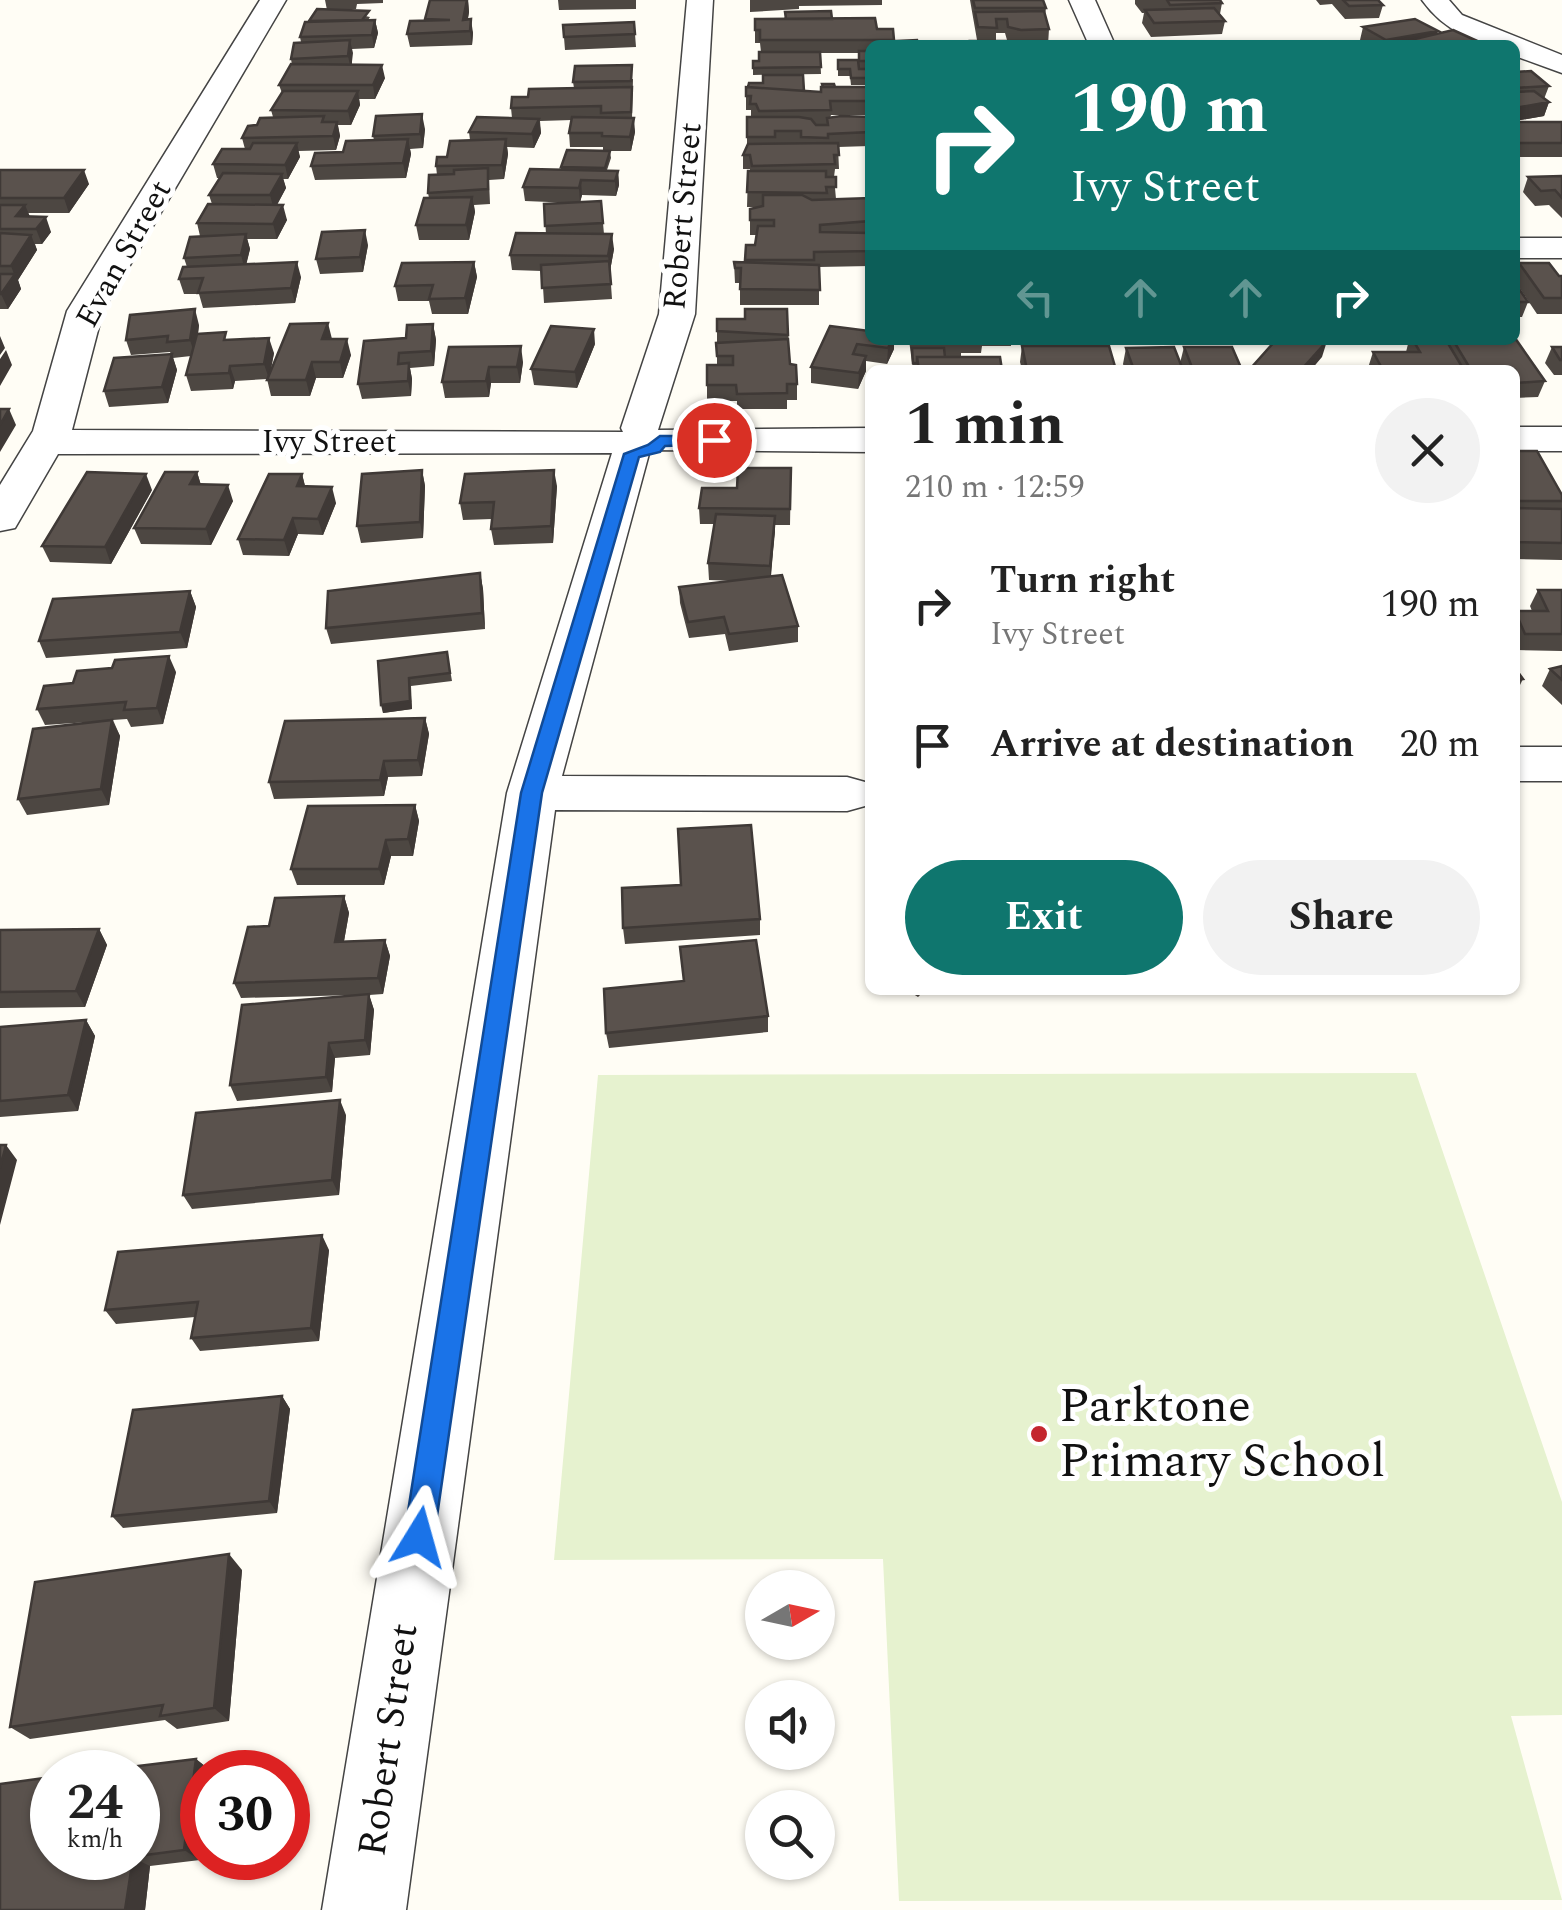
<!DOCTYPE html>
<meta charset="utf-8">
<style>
body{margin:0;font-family:Spectral,serif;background:#f2f2f2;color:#222;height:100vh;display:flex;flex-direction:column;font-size:38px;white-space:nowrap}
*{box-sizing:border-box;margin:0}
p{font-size:32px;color:#767676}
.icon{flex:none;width:55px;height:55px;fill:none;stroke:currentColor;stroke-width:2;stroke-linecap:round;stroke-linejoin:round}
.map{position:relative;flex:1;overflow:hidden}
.drawer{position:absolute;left:865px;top:365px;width:655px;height:630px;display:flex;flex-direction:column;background:#fff;border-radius:15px;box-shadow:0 2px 8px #0004}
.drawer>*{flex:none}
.guide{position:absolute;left:865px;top:40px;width:655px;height:305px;border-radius:15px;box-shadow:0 2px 8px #0004;background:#0f766e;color:#fff;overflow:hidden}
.needle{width:65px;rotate:81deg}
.tools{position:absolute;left:745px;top:1570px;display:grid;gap:20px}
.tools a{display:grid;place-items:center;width:90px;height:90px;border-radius:50%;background:#fff;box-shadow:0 2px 8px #0004;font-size:50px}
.speed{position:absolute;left:30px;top:1750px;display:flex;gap:20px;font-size:50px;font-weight:700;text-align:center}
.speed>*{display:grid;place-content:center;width:130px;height:130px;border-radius:50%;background:#fff;box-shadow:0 2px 8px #0004;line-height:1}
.speed small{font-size:25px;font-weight:400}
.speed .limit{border:15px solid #d22;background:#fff;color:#111}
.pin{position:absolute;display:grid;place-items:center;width:85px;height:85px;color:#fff;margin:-42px;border:5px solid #fff;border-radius:50%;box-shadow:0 2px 10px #0007}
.me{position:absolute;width:110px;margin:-55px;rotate:8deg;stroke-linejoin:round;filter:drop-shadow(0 0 8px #0008)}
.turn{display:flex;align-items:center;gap:35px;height:210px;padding:0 40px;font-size:45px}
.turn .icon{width:130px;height:130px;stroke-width:2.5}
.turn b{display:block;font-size:70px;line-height:85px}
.lanes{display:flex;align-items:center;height:95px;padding:0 40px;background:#0003;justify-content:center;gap:50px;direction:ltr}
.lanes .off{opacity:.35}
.round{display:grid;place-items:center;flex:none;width:105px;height:105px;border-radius:52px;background:#f2f2f2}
.overview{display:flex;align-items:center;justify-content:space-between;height:170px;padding:0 40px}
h1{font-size:60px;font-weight:700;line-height:75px}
.button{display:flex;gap:20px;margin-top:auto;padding:20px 40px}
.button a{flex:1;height:115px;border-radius:60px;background:#0f766e;color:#fff;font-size:40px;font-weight:700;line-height:115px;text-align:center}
.button a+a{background:#f2f2f2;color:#222}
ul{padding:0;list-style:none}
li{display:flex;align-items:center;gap:30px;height:140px;padding:0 40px}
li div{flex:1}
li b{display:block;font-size:38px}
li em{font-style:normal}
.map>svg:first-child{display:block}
</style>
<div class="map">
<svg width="1562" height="1910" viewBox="0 0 1562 1910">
<rect width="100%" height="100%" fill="#fffdf5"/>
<path fill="#e6f2cf" d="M1416,1073L1562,1502V1715L1511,1716L1562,1900L899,1901L883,1559L554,1560L598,1075Z"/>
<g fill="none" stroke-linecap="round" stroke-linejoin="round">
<defs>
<path id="minor" d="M260,0H286L103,311L72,430L623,432L621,428L659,314L687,0H713L695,314L658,430L870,428V452L650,450L562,776L847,777L865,782L870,797L865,806L847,811L555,810L406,1910H322L507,793L612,453L58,454L15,528L0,531V485L33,431L67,311Z
M1069,0H1095L1115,45H1089Z
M1422,0H1449L1462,15L1562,55V73L1515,56V45C1476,45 1445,32 1422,0Z
M1515,238H1562V258H1515Z
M1515,427H1562V451H1515Z
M1515,747H1562V781H1515Z"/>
</defs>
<use href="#minor" stroke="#444" stroke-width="3"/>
<use href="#minor" fill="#fff" fill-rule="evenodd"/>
</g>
<path fill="#4d4742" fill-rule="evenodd" d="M325,0H383V3L357,4L356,9L337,10L370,17L368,20H375L378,33L374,48L352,49V65L385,78L375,99H359L360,105L351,125H338L340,136L336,150L298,151L300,157L288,179H283L286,188L277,205L287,220L277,239H247L250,249L246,264L301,277L295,303L203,308L199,294H184L179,279L187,267L184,258L200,236L197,223L212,204L209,195L219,178H217L213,164L245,149L242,138L257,125L273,117L271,110L282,93L279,85L292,65L291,59L301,42L300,37L309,22L327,10Z
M468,0L469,12L468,19L473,33L472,45L410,47L407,34L425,21V19Z
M558,0H636V9L559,10Z
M750,0H882V5L799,6V9L750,12Z
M970,0H1043L1046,8L1045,15L1049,29L1048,45H970V41H987L977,40ZM996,33H1005L1007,40L996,41Z
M1135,0H1220L1222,3L1220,14L1225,21L1222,34L1151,37L1142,23L1144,13H1142L1135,4Z
M1316,0H1378L1383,5L1379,18L1345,19L1332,4L1320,5Z
M755,19H832L877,29H893L894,41L918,45H870V109H868V115H831L830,118L870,117V146L838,147L839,169H835L834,177L836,199L870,198V266L819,267V305H740V283H735L734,262H745L746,245H755L756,235H750V220L756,207H747L748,171H750V169H743V155L747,145V117H751V110H746V87L821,92L835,87H866V85H851L850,76H838V60H858V53H820L821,74L753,75V61H759L761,52L760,43H755Z
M563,25L635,34L636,47L565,50Z
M1363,27L1437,34L1486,45H1368L1360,40Z
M1515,72L1549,86L1544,99L1549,102L1544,116L1515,121Z
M633,79L632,118L635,132L631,151H607H610L611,158L607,170L618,171L619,185L616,196L582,195L580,202L601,201L604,234L614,249L610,271L612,299L544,303L542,271L512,270L510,255L546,234L544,204L573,203L525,201L523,187L561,169V167L603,151V147H570L569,133L572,120L540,121L541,133L534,148L507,147L508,154L504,179L489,180L490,204L474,205L475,212L469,240H419L416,225L429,198L428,193L437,175L436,166L470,140L469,132L512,118L511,108L528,97L574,88L573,82Z
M1515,122H1562V157H1515Z
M425,129L423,148L410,149L411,154L406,178L315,180L311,166L374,140L373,136Z
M0,170L89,184L69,213H28L30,217L51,232L42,244H35L37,250L18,280L21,289L8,309H0Z
M1562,176V218L1549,205L1535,206L1523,192L1528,177Z
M368,245L363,272L320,274L316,259Z
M474,262L477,277L468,314H432L429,301H398L395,286Z
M1519,263L1562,276V314H1537L1515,281V274Z
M1515,283L1528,302L1522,317H1515Z
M787,309L790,364L797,384V400H787V409H737V401H707V385L717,365V319H745Z
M433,324L436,340L434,366L410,368L412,379L411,396L362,399L358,384L406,338Z
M199,325L198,334L228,340L274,353L270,374L332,339L351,355L343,378H316L310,396H271L267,379L235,381L233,389L191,391L186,375L191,356L173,358L177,370L168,403L109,407L104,391L171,354L170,352L131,355L126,340Z
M830,326L870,340H894V349L887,364L866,361V371L858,389L811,383V367Z
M909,340H1011V346H982L981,353H961V356L1002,370H913Z
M1409,340H1446L1449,345L1451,340H1515L1545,381L1538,397L1515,398V370H1369L1368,368L1373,352H1406Z
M595,344L577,388L534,385L531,369Z
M1022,346L1116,370H1022L1020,362Z
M449,347L523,362L520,383H491L489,397L445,398L442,382Z
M1184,347L1242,370H1125L1123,364L1126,348L1180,363Z
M1552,347H1562V375H1554L1545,363Z
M1515,451L1562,495V560L1515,559Z
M791,468L790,525H775L771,577L798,626V642L729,651L725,634L689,638L680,603L679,587L735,581L709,580L708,563L714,524H700L699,508L737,488Z
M422,470L425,486L423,538L361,543L357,526Z
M197,472L201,485L233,501L211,545L141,544L134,528Z
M302,474L305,486L336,503L323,535L298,534L289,556L243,555L238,539Z
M557,486L553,543L494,545L491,529L492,519L463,520L460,503Z
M152,490L111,564L50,562L42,546Z
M480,573L483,589L485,629L331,644L326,628Z
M1538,590H1562V651L1517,650L1515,646V611H1532L1530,606Z
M190,591L196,607L187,648L46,658L39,641Z
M447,652L452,681L411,686L412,709L383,713L378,661Z
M1562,666V705L1542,686L1550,669Z
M1515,668L1523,679L1515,695Z
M176,672L163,724L131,727L127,719L113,720L120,736L109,805L27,815L18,799L104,721L45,725L37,709L73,683Z
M425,718L429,734L422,776L388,777L384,796L274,799L269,782Z
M415,805L419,821L413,856H391L384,885H297L291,869Z
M344,896L349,913L344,941L385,940L390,956L383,994L369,995L374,1010L370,1055L335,1058L332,1092L237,1101L230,1085L354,995L241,998L234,983L269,926Z
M760,919V935L625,944L623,928Z
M99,929L107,945L85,1007L0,1008V930Z
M870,947V967L866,965L868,949Z
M683,981L768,1016V1032L609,1048L606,1033Z
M907,990H925L918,997Z
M86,1020L95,1036L78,1111L0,1117V1027Z
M346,1115L339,1195L192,1209L183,1195Z
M329,1250L319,1341L200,1351L191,1338L195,1317L116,1324L105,1310Z
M282,1396L290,1409L277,1513L123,1528L112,1516Z
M242,1570L229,1721L177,1729L165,1720L30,1739L10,1727Z
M196,1759L211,1771L202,1772V1841L200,1860L150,1866L145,1910H0L52,1858H138V1772Z"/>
<path fill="#3f3936" d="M468,0L469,12L465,33L463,20Z
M471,19L473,33L472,45L470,31Z
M375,20L378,33L374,48L372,35Z
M1438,31L1434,44L1402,42L1401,45H1384L1386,40Z
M350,40L353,53L351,70L348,56Z
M382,65L385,78L375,99L373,85Z
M358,91L360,105L351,125L348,111Z
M1549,102L1544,116L1515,121V108Z
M422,114L425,129L423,148L420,134Z
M634,118L635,132L631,151L630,137Z
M539,119L541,133L534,148L532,134Z
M337,122L340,136L336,150L333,136Z
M408,139L411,154L406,178L403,163Z
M506,139L508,154L504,179L502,165Z
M297,143L300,157L288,179L285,165Z
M84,170L89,184L69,213L64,198Z
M618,171L619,185L616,196L615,181Z
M282,174L286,188L274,210L270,195Z
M581,180L582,195L580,203L579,188Z
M472,197L475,212L469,240L466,225Z
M25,205L31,219L16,216Z
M283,205L287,220L277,239L273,224Z
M46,217L51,232L42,244L36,229Z
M365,230L368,245L363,272L360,257Z
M246,234L250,249L245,270L241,255Z
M612,234L614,249L610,271L608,256Z
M31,235L37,250L18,280L21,289L8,309L1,294L14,274L11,266Z
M297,262L301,277L295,303L291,288Z
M474,262L477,277L468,314L465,298Z
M195,309L199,325L195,356L190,340Z
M328,323L332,339H322Z
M433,324L436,340L434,366L431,351Z
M594,329L595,344L577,388L575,372Z
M0,336L5,348L0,355Z
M269,338L274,353L269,379L264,364Z
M347,339L351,355L343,378L340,362Z
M892,340H894V349L887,364L888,348Z
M1327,341L1322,357L1311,370H1301Z
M521,346L523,362L520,383L517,367Z
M6,350L12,365L0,386V359Z
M172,354L177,370L168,403L162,387Z
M866,356V371L858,389L859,373Z
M312,362L316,378L310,396L306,380Z
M409,363L412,379L411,396L408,381Z
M230,366L235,381L233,389L229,373Z
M489,367L491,383L489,397L486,381Z
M9,409L16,425L0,452V425Z
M422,470L425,486L423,538L420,522Z
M554,470L557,486L553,543L551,526Z
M197,472L202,489L190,484Z
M146,474L152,490L111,564L105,547Z
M302,474L306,490L297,486Z
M228,485L233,501L211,545L206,529Z
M332,487L336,503L323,535L318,519Z
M775,516V532L770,582V566Z
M293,518L298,534L289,556L284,540Z
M480,573L483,589L485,629L482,613Z
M190,591L196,607L187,648L180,632Z
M169,656L176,672L163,724L157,708Z
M409,678L412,709L383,713L381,705Z
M425,718L429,734L422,776L418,760Z
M112,720L120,736L109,805L101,789Z
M384,761L388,777L384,796L380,780Z
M415,805L419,821L413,856L408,839Z
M386,840L391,856L384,885L379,869Z
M344,896L349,913L341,958L335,942Z
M99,929L107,945L85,1007L76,991Z
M385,940L390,956L383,994L378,978Z
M369,994L374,1010L370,1055L365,1040Z
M86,1020L95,1036L78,1111L68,1095Z
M329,1043L335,1058L332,1092L326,1077Z
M340,1100L346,1115L339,1195L332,1180Z
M6,1145L17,1160L0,1225V1168Z
M322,1235L329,1250L319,1341L311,1328Z
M282,1396L290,1409L277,1513L269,1501Z
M229,1554L242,1570L229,1721L214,1708Z
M196,1759L211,1771V1772H202V1841L200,1860L184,1850Z
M133,1858L150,1866L145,1910H125Z"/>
<path fill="#5a524d" stroke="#3f3936" stroke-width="2.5" d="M430,0H467L463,20L471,19L470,31L407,34L410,21L450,20L425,19Z
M973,0H1043L1046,8H975Z
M1167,0H1220L1222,3L1170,5Z
M1343,0H1378L1383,5L1349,6Z
M1214,8L1225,21L1154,23L1145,10Z
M317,9L369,11L362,20L309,21Z
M831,11L832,19H786L785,12Z
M1044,11L1049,29L1021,30L1008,27L1007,19H996L997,28L978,27L975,12Z
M875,18L877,29H893L894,40H760V30H755V19Z
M1415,19L1438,31L1386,40L1363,27Z
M375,20L372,35L300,37L305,22Z
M634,22L635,34L564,37L563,25Z
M1453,30L1486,45H1409L1402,42Z
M350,40L348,56L291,59L294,43Z
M917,40L918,45H877V42Z
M970,41H1046L1048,45H971Z
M859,51H870V61H859Z
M759,52H820L821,67L753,68V61H759Z
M838,60H858L859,69H870V76H867V78H851L850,69H838Z
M291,64L382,65L373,85H279Z
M632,65L631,81L573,82L575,66Z
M1531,71L1549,86L1515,88V72Z
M763,75H803L804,91L748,87L749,83H763Z
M867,76H870L868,101H830L831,110L759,111L756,104H750L751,96H746V87L821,92V87H868Z
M822,84H834L835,87H823Z
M632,87L631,112L601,113V106L511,108L512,97H528L529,89Z
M283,91H358L348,111L271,110Z
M1534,91L1549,102L1515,108V92Z
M422,114L420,134L373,136L376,116Z
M324,116L322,122H337L333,136L242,138L248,126L257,125L260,118Z
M841,116L870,117V132L828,134V138L801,137V131H775V137H747V117H799L811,119L816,125H828L827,118Z
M477,117L539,119L532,134L469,132Z
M572,117L634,118L630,137L602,136V133H569Z
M1515,122H1562V143H1515Z
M408,139L403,163L311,166L315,153L343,152L346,141Z
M506,139L502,165L436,166L437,157H447L450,141Z
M253,143H297L285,165L213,164L222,149H250Z
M838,143L839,155H834L835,164L752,166L750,155H743L748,144Z
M567,150L610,151L605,168L561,167Z
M488,168V189L428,193L429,175L454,174V170Z
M530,169L618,171L615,181L581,180L579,188L523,187Z
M0,170H84L64,198H0Z
M748,171H826V177H836V187H826L827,193L747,192Z
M223,173L282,174L270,195H209Z
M1562,176V198L1555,190L1541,191L1528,177Z
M763,195H802L812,200L870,198V221L820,225V232L870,233V251L814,252V260H745L746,245H755L758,226H774V220H750V209L763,206Z
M472,197L466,225H416L424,198Z
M601,201L603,223L545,226L544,204Z
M208,204L283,205L273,224L197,223Z
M0,205H25L16,216L46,217L36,229H0Z
M365,230L360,257L316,259L322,232Z
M0,233L31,235L11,266H0Z
M516,233L612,234L608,256L510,255Z
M246,234L241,255L184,258L190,237Z
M609,261L611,284L542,288L541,265Z
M297,262L291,288L198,293L203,278L179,279L183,267Z
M474,262L465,298L429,299L433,285L395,286L402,263Z
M734,262L819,265L820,290L740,289L741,268H735Z
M1519,263H1549L1559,276H1562V298H1544Z
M0,274H15L1,294H0Z
M1515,283L1528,302H1515Z
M195,309L190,340L167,342L168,336L126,340L130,315Z
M745,309H787L788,335L717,331V319H745Z
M328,323L322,339H347L340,362H312L306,380H267L290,324Z
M433,324L431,351L399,353L398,364L409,363L408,381L358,384L364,341L406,338L407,325Z
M551,326L594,329L575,372L531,369Z
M830,326L870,331V340H892L888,348L857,344L853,354L866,356L859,373L811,367Z
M226,332L224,340L269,338L264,364L230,366L229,373L186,375L197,334Z
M1515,338L1545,381L1515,383V370H1471L1453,340H1515Z
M788,339L790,364L796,365L797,384H787V393L737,394L736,385H707V365H733V356H717L716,343Z
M1276,340H1323L1327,341L1301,370H1257L1251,368Z
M1413,340H1446L1464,370H1383L1373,352H1420Z
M521,346L517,367H489L486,381L442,382L449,347Z
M1022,346H1109L1116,370H1027Z
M1174,347L1183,370H1134L1126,348Z
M1184,347H1232L1242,370H1193Z
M1552,347H1562V360H1560Z
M912,348H944L945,357H917V363H913Z
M172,354L162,387L104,391L114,358Z
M917,357H1000L1002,370H919Z
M0,409H9L0,425Z
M1515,451H1537L1562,495V501H1515Z
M738,468H791L790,509L699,508L702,488H737Z
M422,470L420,522L357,526L362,474Z
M554,470L551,526L491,529L494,502L460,503L465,474Z
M87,472L146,474L105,547L42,546Z
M165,472H197L190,484L228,485L206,529L134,528Z
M269,474H302L297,486L332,487L318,519L293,518L284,540L238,539Z
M1515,508L1562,509V543L1515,542Z
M716,514L775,516L770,566L708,563Z
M480,573L482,613L326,628L328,591Z
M782,575L798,626L729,634L724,617L688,622L679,587Z
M1538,590H1562V634H1525L1515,611H1548Z
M190,591L180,632L39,641L53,599Z
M447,652L450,673L409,678L410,701L381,705L378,661Z
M169,656L157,708L124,710L126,702L37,709L44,686L73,683L77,671L112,668L115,660Z
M1562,666V680L1550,669Z
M1515,668L1523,679L1515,680Z
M425,718L418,760L384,761L380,780L269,782L285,721Z
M112,720L101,789L18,799L33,729Z
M415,805L408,839L386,840L379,869H291L308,806Z
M751,825L760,919L623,928L622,888L681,885L678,829Z
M344,896L335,942L385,940L378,978L234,983L248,927L269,926L275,898Z
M99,929L76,991L0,992V930Z
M756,940L768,1016L606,1033L604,989L684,981L680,947Z
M369,994L365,1040L329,1043L326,1077L230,1085L242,1005Z
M86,1020L68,1095L0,1101V1027Z
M340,1100L332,1180L183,1195L196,1113Z
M0,1145H6L0,1168Z
M322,1235L311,1328L191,1338L198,1302L105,1310L118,1252Z
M282,1396L269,1501L112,1516L133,1410Z
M229,1554L214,1708L160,1716L163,1705L10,1727L35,1582Z
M196,1759L184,1850L138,1856V1772H89Z
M52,1777V1858H133L125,1910H0V1784Z"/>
<path fill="#1a73e8" stroke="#114b97" stroke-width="2.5" d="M714,436L722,440L720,444L665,446L660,452L639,457L542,793L434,1537L430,1548L419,1552L409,1548L404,1537L521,793L624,454L648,445L660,436Z"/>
<circle fill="#c4262e" stroke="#fff" stroke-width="4" cx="1039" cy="1434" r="10"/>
<g text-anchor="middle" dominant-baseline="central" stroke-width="10" stroke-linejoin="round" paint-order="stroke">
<g font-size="32" fill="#111" stroke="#fff">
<text transform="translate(683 216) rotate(-85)">Robert Street</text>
<text transform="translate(124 254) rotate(-61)">Evan Street</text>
<text x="329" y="442">Ivy Street</text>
</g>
<g font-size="40" fill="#111" stroke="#fff">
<text transform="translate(389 1740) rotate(-82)">Robert Street</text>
</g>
<g font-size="48" fill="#111" stroke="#fff" text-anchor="start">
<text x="1059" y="1406">Parktone<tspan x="1059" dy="55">Primary School</tspan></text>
</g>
</g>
</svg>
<div class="tools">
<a><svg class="needle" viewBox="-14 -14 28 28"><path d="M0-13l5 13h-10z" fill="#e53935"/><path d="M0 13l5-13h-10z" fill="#767676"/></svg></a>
<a><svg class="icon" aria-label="sound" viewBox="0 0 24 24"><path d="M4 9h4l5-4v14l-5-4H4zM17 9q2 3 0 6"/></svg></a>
<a><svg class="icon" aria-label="search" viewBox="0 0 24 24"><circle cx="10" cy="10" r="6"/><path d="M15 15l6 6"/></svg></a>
</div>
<div class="speed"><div>24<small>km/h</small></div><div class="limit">30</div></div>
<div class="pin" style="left:714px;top:440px;background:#d93025"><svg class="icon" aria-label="arrive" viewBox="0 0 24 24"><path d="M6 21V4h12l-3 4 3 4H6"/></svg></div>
<svg class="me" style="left:419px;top:1537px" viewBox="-20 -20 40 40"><path d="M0-17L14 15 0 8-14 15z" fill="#1a73e8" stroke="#fff" stroke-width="4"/></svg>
<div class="guide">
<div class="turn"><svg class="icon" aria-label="right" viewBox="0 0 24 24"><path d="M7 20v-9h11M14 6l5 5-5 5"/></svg><div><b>190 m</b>Ivy Street</div></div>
<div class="lanes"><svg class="icon off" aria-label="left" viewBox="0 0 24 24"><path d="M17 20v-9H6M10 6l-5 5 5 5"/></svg><svg class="icon off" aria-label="ahead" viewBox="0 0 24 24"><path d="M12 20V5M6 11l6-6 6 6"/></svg><svg class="icon off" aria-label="ahead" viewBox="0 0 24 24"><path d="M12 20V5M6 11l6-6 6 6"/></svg><svg class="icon" aria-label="right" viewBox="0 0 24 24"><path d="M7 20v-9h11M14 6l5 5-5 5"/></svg></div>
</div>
<section class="drawer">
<div class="overview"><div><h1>1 min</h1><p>210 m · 12:59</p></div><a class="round"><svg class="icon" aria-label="close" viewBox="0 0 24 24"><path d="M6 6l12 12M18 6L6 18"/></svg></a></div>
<ul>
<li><svg class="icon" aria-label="right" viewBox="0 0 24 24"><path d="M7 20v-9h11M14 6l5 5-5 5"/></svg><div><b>Turn right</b><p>Ivy Street</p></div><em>190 m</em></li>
<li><svg class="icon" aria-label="arrive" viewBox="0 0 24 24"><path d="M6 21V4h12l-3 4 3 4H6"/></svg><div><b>Arrive at destination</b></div><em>20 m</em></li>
</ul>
<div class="button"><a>Exit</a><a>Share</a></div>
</section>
</div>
